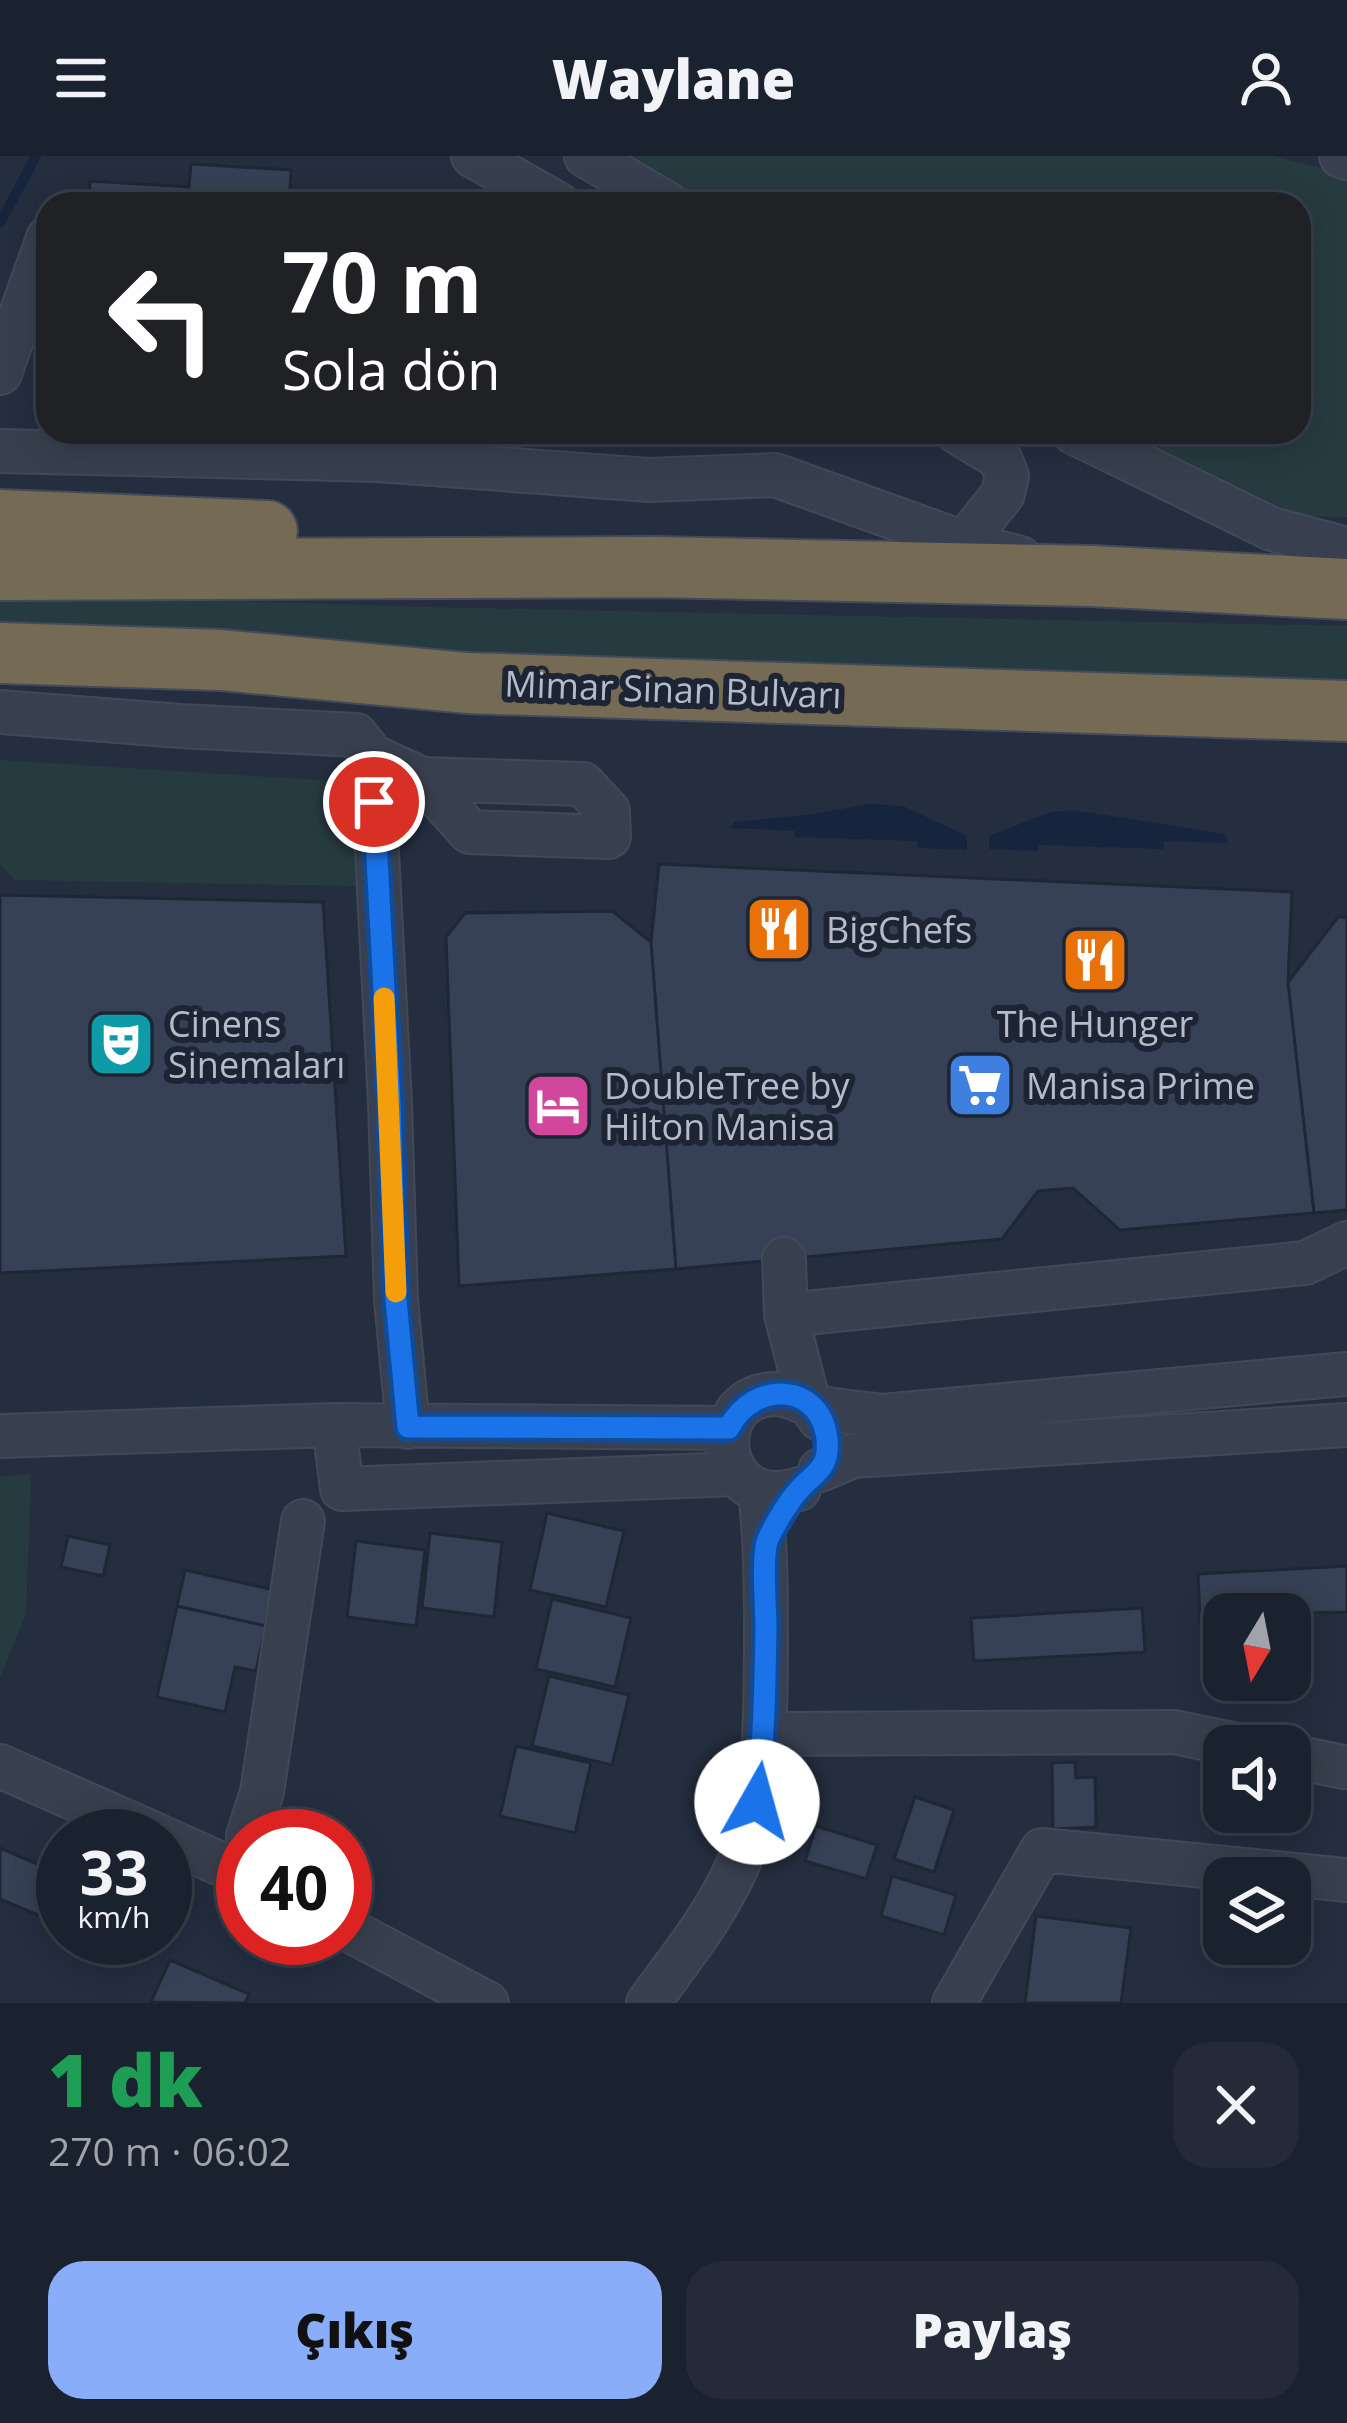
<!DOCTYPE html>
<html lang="tr">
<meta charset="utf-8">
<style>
body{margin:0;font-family:"Open Sans",sans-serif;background:#242a37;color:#f1f3f6;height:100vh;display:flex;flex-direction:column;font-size:45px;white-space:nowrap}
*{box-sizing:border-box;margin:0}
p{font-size:39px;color:#a0a4aa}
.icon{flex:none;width:66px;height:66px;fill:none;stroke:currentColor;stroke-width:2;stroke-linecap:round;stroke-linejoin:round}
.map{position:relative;height:1847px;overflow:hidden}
.side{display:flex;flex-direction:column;background:#1b222f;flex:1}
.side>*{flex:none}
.hud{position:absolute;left:36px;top:36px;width:1275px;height:252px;border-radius:36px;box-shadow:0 6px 30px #0003,0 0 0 3px #393f4b;background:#202124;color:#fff;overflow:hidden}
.needle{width:78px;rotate:190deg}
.buttons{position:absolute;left:1203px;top:1437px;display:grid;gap:24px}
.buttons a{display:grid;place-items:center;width:108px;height:108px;border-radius:24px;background:#1b222f;box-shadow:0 6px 30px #0003,0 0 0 3px #393f4b;font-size:60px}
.speed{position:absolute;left:36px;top:1653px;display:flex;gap:24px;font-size:60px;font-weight:700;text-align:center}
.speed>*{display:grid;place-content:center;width:156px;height:156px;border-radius:50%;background:#1b222f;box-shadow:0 6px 30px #0003,0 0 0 3px #393f4b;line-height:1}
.speed small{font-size:30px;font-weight:400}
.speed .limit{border:18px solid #d22;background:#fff;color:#111}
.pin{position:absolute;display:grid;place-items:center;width:102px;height:102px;color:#fff;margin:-51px;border:6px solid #fff;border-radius:50%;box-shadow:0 3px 12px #0007}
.me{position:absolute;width:132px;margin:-66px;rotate:7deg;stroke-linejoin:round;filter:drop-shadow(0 0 9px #0008)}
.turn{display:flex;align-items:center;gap:42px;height:252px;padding:0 48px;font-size:54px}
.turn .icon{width:156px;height:156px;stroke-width:2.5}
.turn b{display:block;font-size:84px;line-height:102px}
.round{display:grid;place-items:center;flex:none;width:126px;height:126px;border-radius:36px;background:#242a37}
.summary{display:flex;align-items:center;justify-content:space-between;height:204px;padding:0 48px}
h1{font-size:72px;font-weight:800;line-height:90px;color:#1e9e55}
.button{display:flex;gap:24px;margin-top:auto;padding:24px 48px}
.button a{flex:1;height:138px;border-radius:36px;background:#8aadf9;color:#111;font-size:48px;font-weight:800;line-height:138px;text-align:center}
.button a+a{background:#242a37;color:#f1f3f6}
header{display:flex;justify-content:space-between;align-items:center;height:156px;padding:0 48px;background:#1b222f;font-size:54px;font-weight:800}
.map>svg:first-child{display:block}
</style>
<header><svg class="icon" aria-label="menu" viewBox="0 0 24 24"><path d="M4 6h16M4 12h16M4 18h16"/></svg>Waylane<svg class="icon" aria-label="person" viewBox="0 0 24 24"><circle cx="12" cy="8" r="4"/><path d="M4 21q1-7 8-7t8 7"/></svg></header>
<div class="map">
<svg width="1347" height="1847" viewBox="0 0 1347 1847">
<rect width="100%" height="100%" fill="#242e3f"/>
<path fill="#263b40" d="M633,0H1274L1347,19V361L1301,360L1123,276H1299V48H711Z
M0,438L429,451L1347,470V533L367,491L0,472Z
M0,604L352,626L355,730L14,724L0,708Z
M31,1319L26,1458L0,1522V1320Z"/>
<path fill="#17243d" d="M868,648L903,650L967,680V694L918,692L917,685L795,681V675L729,672L735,666L814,658Z
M1073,654L1225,678L1228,687L1164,685L1163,693L1039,689L1038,695L989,693V680L1051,656Z"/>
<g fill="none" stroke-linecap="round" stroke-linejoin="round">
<path stroke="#17243d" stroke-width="10" d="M0,67L36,0"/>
</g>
<path fill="#364155" stroke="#1f2736" stroke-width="3" d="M191,8L291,14L289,48H89L90,25L189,31Z
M659,708L1292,736L1288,826L1314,1057L1120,1074L1073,1032L1038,1035L1002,1083L676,1113L651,786Z
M0,739L323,746L346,1100L0,1117Z
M612,755L651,786L676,1113L459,1130L446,781L465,757Z
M1338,761H1347V1054L1314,1057L1288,826Z
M547,1357L624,1375L606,1451L530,1434Z
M430,1377L502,1386L494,1461L422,1452Z
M68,1380L110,1389L103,1420L61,1411Z
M356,1385L425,1394L416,1470L347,1461Z
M1347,1410V1456L1224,1458V1462L1200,1464L1198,1418Z
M185,1414L274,1434L266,1470L177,1450Z
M552,1443L631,1462L615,1531L536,1513Z
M177,1450L266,1470L256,1515L235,1511L225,1556L157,1541Z
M1142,1452L1145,1496L974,1505L971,1462Z
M549,1520L629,1539L612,1609L532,1590Z
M516,1590L591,1607L575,1677L500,1660Z
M1075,1606L1076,1622L1095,1621L1096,1671L1053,1673L1052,1607Z
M915,1641L954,1654L934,1716L894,1703Z
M816,1670L877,1689L866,1723L805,1705Z
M0,1692L63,1719V1759L59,1768L0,1743Z
M892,1720L956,1739L944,1779L881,1760Z
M1036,1760L1131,1772L1121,1847H1025Z
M170,1804L249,1838L245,1847L151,1846Z"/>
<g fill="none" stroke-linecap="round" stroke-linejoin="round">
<defs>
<path id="minor" d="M473,0L558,48
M586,0L668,48
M1341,0L1347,2
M0,217L48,82
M382,276L378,304L649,324L775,319L964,387L1020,402
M1073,276L1272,373L1347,393
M0,295L378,304
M943,393L964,387L1003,338L1007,320L1000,302L957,276
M0,556L181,570L356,579L372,600L422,623L470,676L609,681L608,655L583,628L422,623
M372,600L390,947L396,1144L408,1271
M784,1103L786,1159L809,1248L820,1263
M786,1159L1305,1107L1347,1087
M334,1269L342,1333L736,1318
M0,1280L334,1269L729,1272
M820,1314L853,1300L1347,1269
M799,1333C716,1360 702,1241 773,1238C788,1237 796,1244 808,1248C831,1256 859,1256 882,1260L1347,1218
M765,1578L1174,1576L1242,1590
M1290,1600L1343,1611
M0,1610L159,1680
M248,1680L262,1636L303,1365
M165,1683L243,1718
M345,1772L487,1847
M648,1847C680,1803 716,1759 738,1708C768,1640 765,1564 766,1491C766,1438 766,1387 760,1335
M954,1847L1042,1694L1347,1724"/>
<path id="highway" d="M0,364L267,375
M0,414L655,411L1091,420L1347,433
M0,497L221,504L467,527L1347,555"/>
</defs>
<use href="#minor" stroke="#414958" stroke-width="46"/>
<use href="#highway" stroke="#434b5a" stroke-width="64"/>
<use href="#minor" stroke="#38404f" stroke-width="42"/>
<use href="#highway" stroke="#756b55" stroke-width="60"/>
</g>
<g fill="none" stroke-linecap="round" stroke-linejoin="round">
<defs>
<path id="route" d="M374,646L390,947L396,1144L408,1271L729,1272C753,1224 821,1226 827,1283C830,1314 814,1316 798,1335C789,1345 768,1378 766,1390C762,1416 766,1446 766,1473C765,1531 764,1588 757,1646"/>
</defs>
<use href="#route" stroke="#114b97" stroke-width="30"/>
<use href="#route" stroke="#1a73e8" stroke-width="21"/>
<path stroke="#f59e0b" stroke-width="21" d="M384,842L396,1136"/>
</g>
<defs>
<symbol id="restaurant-square" viewBox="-11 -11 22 22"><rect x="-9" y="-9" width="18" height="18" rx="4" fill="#e8710a" stroke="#1d2534"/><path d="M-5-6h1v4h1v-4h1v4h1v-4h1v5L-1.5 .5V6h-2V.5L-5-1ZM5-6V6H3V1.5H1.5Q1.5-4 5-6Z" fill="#fff"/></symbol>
<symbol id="theatre-square" viewBox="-11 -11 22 22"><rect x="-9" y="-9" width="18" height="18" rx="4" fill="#0f9aa8" stroke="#1d2534"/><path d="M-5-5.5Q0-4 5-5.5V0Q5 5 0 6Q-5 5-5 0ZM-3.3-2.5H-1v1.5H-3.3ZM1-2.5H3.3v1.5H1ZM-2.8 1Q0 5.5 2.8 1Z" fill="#fff"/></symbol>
<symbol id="supermarket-square" viewBox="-11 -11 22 22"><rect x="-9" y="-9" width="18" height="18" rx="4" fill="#3f7fe0" stroke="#1d2534"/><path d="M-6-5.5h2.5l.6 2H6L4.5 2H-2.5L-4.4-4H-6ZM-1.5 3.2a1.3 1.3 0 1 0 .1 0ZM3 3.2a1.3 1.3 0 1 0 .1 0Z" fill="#fff"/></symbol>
<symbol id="hotel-square" viewBox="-11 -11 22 22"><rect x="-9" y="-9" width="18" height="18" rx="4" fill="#d1479c" stroke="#1d2534"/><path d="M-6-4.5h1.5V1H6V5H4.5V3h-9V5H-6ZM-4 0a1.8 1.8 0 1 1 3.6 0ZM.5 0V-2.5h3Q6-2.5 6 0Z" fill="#fff"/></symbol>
</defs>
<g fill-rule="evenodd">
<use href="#restaurant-square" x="741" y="735" width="76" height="76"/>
<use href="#restaurant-square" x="1057" y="766" width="76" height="76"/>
<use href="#theatre-square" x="83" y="850" width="76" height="76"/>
<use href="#supermarket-square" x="942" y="891" width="76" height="76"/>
<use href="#hotel-square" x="520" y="912" width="76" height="76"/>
</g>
<g text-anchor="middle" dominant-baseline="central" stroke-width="12" stroke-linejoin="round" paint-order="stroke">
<g font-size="36" fill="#b4bbca" stroke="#1d2534">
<text transform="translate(673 533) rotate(2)">Mimar Sinan Bulvarı</text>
</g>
<g font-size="36" fill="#b4bbca" stroke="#1d2534" text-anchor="start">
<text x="826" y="773">BigChefs</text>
<text x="168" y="867">Cinens<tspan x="168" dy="41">Sinemaları</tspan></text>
<text x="1095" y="867" text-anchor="middle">The Hunger</text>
<text x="604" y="929">DoubleTree by<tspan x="604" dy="41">Hilton Manisa</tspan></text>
<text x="1026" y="929">Manisa Prime</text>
</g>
</g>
</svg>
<div class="buttons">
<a><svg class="needle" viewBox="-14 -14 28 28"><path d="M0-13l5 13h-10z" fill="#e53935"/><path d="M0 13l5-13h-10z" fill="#a0a4aa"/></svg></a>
<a><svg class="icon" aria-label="sound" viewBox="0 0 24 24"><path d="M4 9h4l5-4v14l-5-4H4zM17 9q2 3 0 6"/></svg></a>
<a><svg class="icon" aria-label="layers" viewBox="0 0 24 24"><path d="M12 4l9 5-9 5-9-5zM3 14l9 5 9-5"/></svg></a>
</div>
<div class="speed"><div>33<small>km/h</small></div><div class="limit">40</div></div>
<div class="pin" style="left:374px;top:646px;background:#d93025"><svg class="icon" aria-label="arrive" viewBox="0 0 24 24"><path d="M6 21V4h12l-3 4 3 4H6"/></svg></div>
<svg class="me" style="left:757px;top:1646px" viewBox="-20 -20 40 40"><circle r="19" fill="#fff"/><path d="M0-13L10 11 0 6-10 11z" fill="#1a73e8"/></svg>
<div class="hud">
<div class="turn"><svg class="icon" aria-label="left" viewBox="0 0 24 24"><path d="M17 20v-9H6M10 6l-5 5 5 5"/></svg><div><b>70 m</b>Sola dön</div></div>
</div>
</div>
<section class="side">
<div class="summary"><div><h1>1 dk</h1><p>270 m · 06:02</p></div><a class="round"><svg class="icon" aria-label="close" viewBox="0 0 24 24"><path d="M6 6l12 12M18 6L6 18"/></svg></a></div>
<div class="button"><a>Çıkış</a><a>Paylaş</a></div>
</section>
